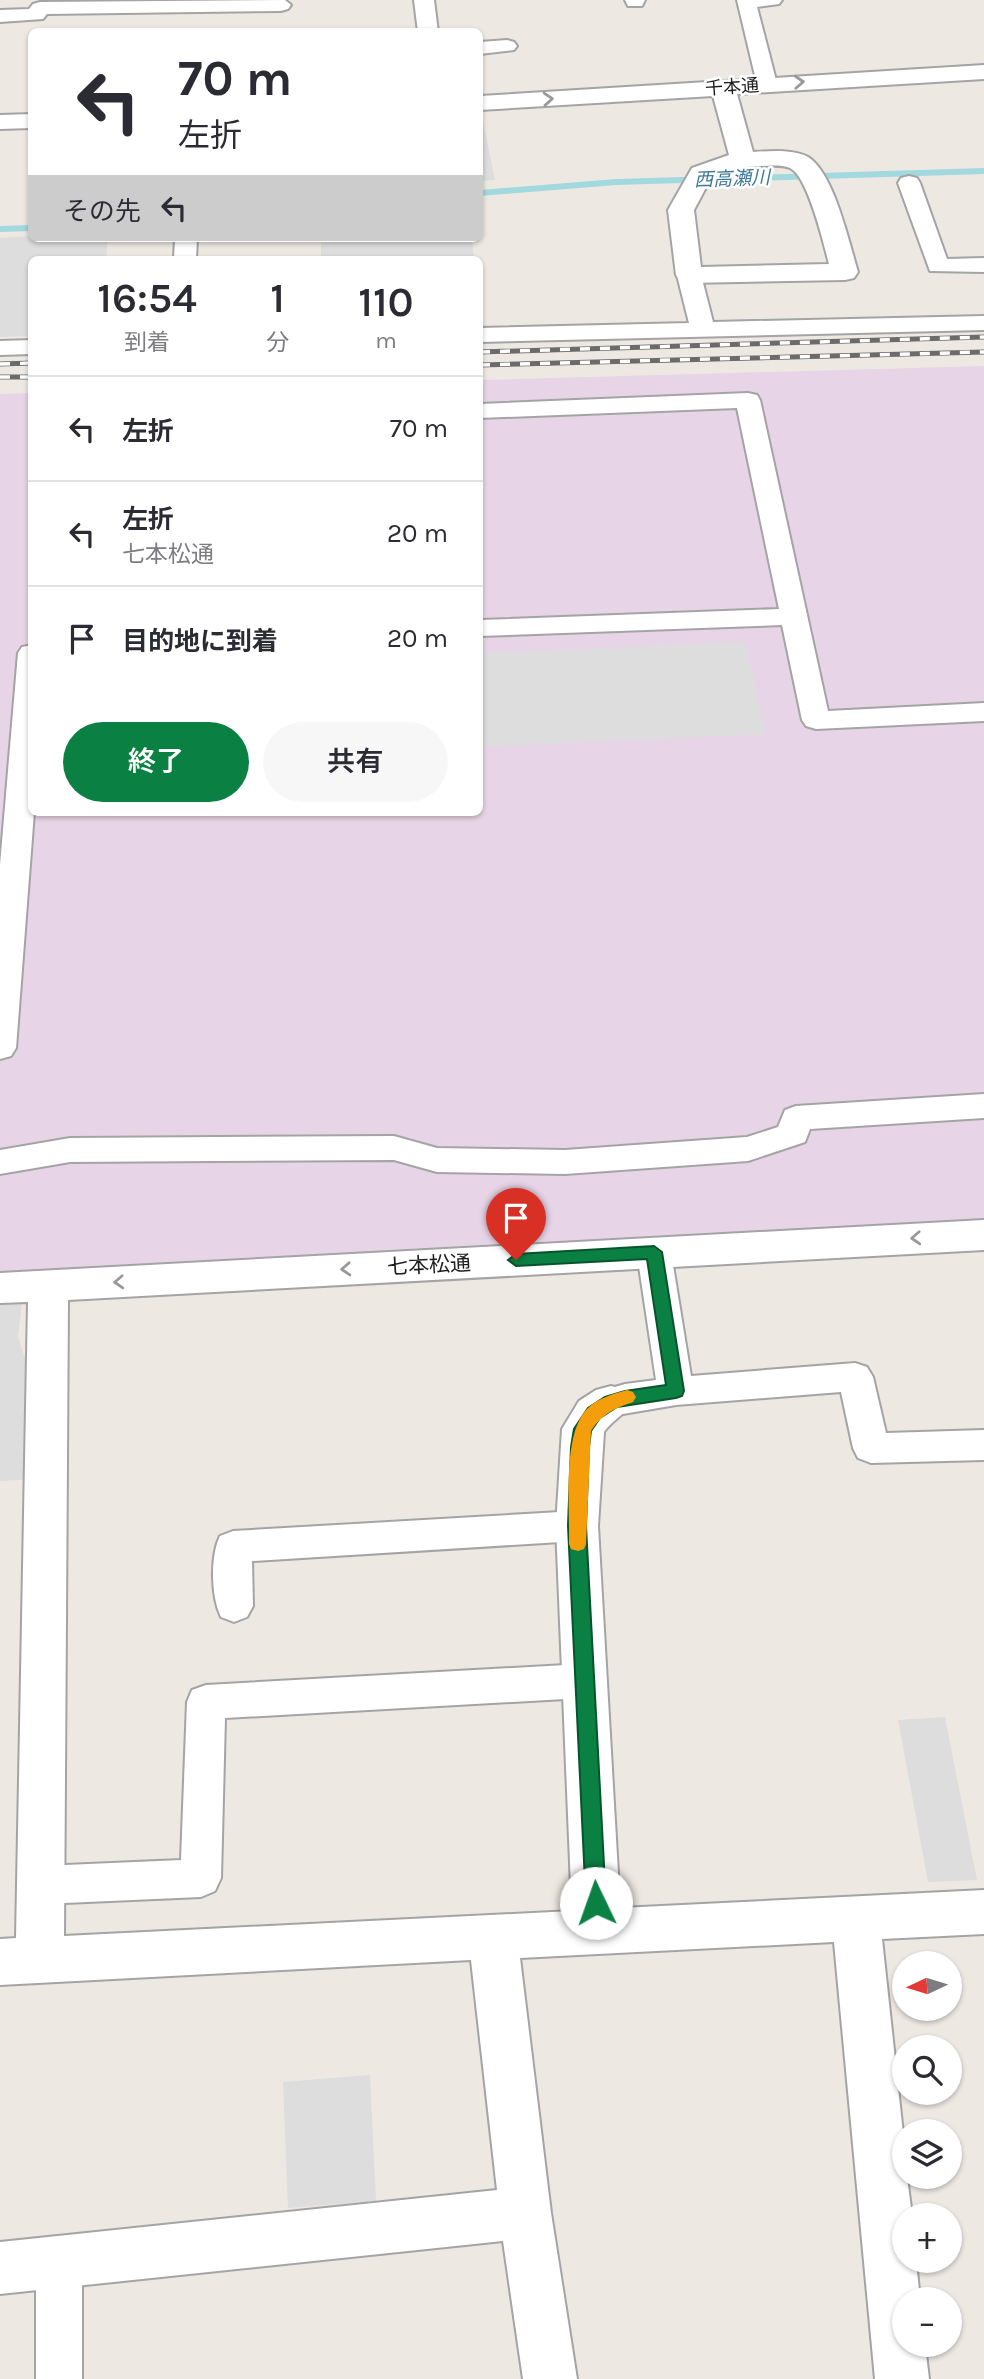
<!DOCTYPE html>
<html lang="ja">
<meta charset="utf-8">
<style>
body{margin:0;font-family:Karla,"Noto Sans JP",sans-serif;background:#f7f7f7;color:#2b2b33;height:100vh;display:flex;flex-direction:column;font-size:26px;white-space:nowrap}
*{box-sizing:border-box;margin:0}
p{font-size:23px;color:#7c7c81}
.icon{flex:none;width:38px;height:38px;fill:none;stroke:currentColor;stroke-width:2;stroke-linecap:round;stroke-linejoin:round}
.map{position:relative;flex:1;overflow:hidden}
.details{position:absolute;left:28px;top:256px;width:455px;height:560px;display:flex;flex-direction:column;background:#fff;border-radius:10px;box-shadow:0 2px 5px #0004}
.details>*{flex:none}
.guide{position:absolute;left:28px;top:28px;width:455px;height:214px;border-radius:10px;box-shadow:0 2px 5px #0004;background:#fff;color:#2b2b33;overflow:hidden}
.needle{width:46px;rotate:266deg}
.controls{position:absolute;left:892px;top:1951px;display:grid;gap:14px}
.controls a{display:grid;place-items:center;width:70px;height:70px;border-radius:50%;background:#fff;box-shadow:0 2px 5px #0004;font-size:35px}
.pin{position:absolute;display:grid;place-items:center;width:60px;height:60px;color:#fff;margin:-72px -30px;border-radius:50% 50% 50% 0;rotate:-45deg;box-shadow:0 0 7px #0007}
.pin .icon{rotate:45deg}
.me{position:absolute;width:77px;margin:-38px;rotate:357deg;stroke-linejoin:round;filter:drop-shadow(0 0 5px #0008)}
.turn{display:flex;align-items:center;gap:24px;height:147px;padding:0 35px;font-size:32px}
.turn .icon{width:91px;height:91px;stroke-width:2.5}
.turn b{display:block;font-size:49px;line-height:60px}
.then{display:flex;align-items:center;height:66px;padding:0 35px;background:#0003;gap:14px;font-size:26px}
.eta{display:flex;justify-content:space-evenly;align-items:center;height:119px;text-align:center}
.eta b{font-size:42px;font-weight:600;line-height:49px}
.cta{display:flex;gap:14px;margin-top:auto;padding:14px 35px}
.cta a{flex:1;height:80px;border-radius:42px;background:#0b8043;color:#fff;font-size:28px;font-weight:600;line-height:80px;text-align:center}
.cta a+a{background:#f7f7f7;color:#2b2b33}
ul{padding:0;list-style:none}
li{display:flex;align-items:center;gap:21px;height:105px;padding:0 35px;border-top:2px solid #e1e1e2}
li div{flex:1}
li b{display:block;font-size:26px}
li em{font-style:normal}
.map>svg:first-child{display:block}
</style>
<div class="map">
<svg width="984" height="2379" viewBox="0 0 984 2379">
<rect width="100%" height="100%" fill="#eee8e2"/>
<path fill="#e8d4e7" d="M984,366V1221L0,1273V394L31,393L32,812H480V380Z"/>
<path fill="#ddd" d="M480,107L495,180L480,181Z
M31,236L108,238L106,259H32L31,336L0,337V238Z
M321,238H472L474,259H321Z
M745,642L766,734L480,747V653Z
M22,1303L18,1337L33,1383L32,1479L0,1481V1304Z
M945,1717L977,1880L928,1882L898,1720Z
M370,2075L376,2201L288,2208L283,2082Z"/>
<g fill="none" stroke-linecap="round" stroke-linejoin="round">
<path fill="#a1d9de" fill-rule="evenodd" d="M984,168V174L616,185L480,196V190L616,179Z
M32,225V231L0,232V226Z"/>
<defs>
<path id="service" d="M285,0L291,5L288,9L281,11L47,14L43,19L0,22V10L29,9L33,4L40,2Z
M414,0H434L438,32H418Z
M625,0H645L642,6H628Z
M737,0H782L779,4L757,7L777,84L774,88H760L757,84Z
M507,40L514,42L517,46L514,50L480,54V42Z
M909,176L917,178L920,183L947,259L984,258V272L930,271L898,183L901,178Z
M175,238H197L196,259H174Z
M689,268L697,270L701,275L713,322L984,316V330L480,342V328L689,323L677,275L681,270Z
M32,340V354L0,355V341Z
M748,393L757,395L760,400L828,711L984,703V721L816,729L806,726L802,720L782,625L480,636V620L779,609L737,408L480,418V404Z
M32,645V812H34L16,1048L11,1056L0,1059V865L18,653L22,647Z
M984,1094V1118L810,1129L805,1142L748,1161L565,1174L437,1172L394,1160L70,1162L0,1174V1150L70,1138L394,1136L437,1148L565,1150L747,1137L778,1127L785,1110L796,1106Z
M654,1240L666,1244L671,1253L691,1376L855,1363L867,1367L873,1377L886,1433L984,1430V1460L871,1463L858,1458L853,1448L841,1392L676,1405L611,1416L598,1412L593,1402L598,1392L625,1384L656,1380L637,1253L642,1244Z
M577,1511L590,1515L596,1526L590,1537L577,1541L252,1561L253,1606L247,1617L234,1622L221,1617C211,1597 210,1556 220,1536L233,1531Z
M583,1664L597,1669L602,1681L597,1693L583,1698L225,1718L221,1878L215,1891L201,1897L42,1904L27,1898L21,1885L27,1872L42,1866L181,1860L187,1702L192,1690L206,1685Z
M59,2240L75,2247L82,2263V2379H36V2263L43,2247Z"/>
<path id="minor" d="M984,65V79L737,94L753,152C770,151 793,149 808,157C834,173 849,243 858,272L854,278L845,280L689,283L680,281L676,275L668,210L692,168L729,155L713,96L480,110V96ZM745,167C758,167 778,163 790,168C808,176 824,245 829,264L701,267L694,210L711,178Z
M32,114V128L0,129V115Z
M984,1220V1250L68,1300L64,1936L572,1911L556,1526L562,1429L579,1401L596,1390L611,1386L626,1390L632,1402C624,1416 612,1420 604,1432L598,1526L620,1908L984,1890V1934L882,1939L905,2152V2177H907L912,2216H905V2261H916L920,2300H905V2345H925L929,2379H875L834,1942L520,1958L551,2213L577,2379H523L503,2241L0,2294V2242L497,2190L471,1960L0,1985V1939L16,1938L28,1302L0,1303V1273Z"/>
</defs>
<use href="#service" stroke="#a4a4a4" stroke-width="4"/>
<use href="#minor" stroke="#a4a4a4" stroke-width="4"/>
<use href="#service" fill="#fff" fill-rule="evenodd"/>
<use href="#minor" fill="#fff" fill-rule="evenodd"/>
<defs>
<path id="rail" d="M480,352L984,337
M0,364L32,363
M480,365L984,352
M0,377H32"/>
</defs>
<use href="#rail" stroke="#6b6b6b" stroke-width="5"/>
<use href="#rail" stroke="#fff" stroke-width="3.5" stroke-dasharray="10" stroke-linecap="butt"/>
</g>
<defs><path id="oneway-chevron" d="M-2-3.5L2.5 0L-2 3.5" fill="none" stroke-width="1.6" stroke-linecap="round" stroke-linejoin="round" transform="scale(1.75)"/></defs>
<g stroke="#999">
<use href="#oneway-chevron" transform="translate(799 82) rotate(-3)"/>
<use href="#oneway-chevron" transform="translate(548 99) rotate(-4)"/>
<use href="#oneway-chevron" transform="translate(916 1238) rotate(177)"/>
<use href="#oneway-chevron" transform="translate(346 1269) rotate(177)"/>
<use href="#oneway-chevron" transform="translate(119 1282) rotate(177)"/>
</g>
<path fill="#0b8043" stroke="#07532c" stroke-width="2" d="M654,1246L662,1252L684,1391L682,1396L676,1398L617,1407L600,1418L591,1431L589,1447L586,1526L606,1903L603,1909L596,1912L589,1909L586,1903L568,1526L571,1447L574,1429L588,1408L605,1397L625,1391L666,1385L647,1259L516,1266L508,1260L516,1254Z"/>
<path fill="#f59e0b" d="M627,1390L633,1392L636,1397L633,1402C615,1408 602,1414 591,1431L586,1544L584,1549L578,1551L571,1549L569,1544C570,1508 562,1435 587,1409C597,1398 614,1394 627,1390Z"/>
<g text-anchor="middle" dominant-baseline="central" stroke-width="5" stroke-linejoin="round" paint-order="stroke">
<g font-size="18" fill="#1d1d1d" stroke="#fff">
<text transform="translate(732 87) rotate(-4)">千本通</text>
</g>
<g font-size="19" font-style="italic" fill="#3f7997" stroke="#fff">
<text transform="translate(732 179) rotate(-2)">西高瀬川</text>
</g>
<g font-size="21" fill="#1d1d1d" stroke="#fff">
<text transform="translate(429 1265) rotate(-3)">七本松通</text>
</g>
</g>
</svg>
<div class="controls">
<a><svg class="needle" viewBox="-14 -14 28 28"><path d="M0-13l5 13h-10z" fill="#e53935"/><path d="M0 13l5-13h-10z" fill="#7c7c81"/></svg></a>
<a><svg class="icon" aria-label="search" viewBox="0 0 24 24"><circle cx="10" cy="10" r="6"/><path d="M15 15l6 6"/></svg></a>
<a><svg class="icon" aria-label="layers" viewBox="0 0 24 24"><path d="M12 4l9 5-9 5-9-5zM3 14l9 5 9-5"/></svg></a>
<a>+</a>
<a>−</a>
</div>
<div class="pin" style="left:516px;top:1260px;background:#d93025"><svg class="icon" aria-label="arrive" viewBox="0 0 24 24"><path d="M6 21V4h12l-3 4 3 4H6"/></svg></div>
<svg class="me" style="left:596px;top:1903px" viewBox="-20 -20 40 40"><circle r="19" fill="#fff"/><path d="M0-13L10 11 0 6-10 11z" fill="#0b8043"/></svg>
<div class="guide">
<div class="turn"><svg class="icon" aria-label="left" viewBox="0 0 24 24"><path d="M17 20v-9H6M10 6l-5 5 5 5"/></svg><div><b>70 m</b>左折</div></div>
<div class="then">その先<svg class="icon" aria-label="left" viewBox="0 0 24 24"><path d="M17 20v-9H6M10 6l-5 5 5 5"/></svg></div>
</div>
<section class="details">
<div class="eta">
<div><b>16:54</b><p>到着</p></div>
<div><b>1</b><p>分</p></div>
<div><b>110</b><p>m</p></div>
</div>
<ul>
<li><svg class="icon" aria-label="left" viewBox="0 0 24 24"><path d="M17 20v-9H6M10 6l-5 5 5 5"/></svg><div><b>左折</b></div><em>70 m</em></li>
<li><svg class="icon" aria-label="left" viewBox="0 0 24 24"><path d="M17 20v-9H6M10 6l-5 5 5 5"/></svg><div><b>左折</b><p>七本松通</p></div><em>20 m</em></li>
<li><svg class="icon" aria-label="arrive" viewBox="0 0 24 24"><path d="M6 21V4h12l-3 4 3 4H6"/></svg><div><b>目的地に到着</b></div><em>20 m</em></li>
</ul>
<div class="cta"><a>終了</a><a>共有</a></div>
</section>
</div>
